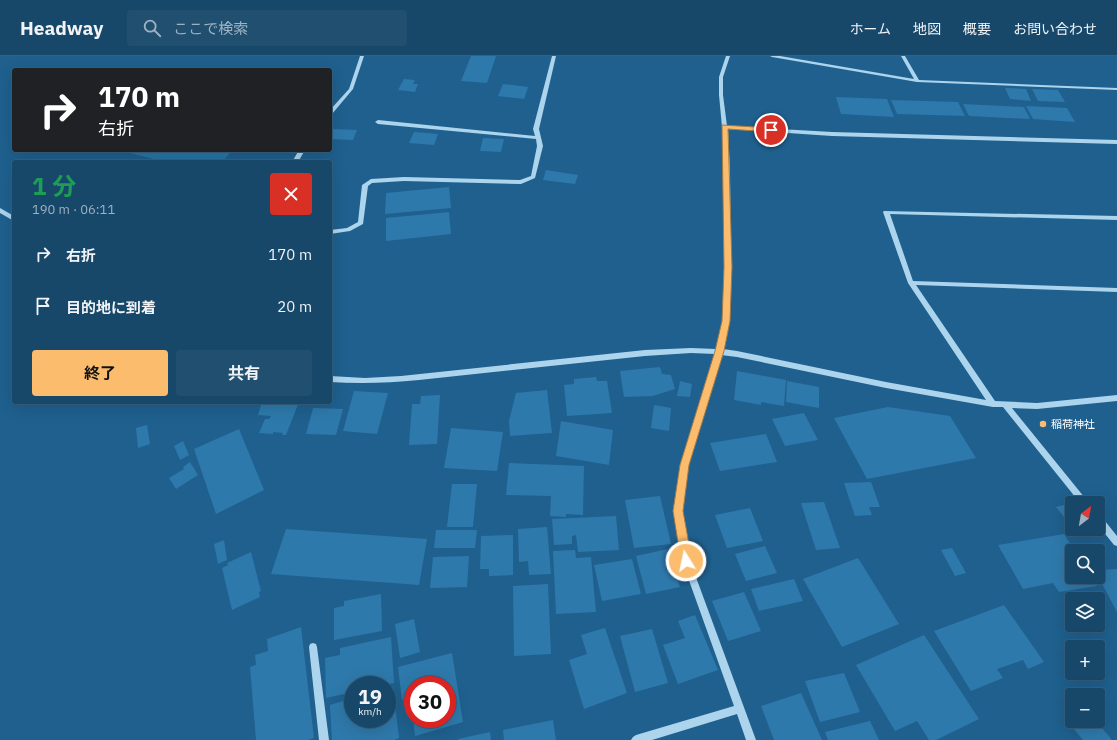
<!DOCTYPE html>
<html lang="ja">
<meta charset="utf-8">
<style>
body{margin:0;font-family:"IBM Plex Sans","Noto Sans JP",sans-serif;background:#204f70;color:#f1f3f6;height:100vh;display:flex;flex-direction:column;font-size:15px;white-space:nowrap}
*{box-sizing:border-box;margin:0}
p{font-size:13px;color:#9eb2c1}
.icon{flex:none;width:22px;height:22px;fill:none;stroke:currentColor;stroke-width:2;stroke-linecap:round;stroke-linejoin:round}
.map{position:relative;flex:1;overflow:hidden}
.details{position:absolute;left:12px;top:104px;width:320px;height:244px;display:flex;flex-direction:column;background:#17486a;border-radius:4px;box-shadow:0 4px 16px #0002,0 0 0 1px #36607e}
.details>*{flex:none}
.top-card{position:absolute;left:12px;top:12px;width:320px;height:84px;border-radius:4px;box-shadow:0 4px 16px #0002,0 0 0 1px #36607e;background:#202124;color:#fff;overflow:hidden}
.needle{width:26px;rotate:31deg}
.fabs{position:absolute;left:1065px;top:440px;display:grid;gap:8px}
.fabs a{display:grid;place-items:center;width:40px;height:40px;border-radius:4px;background:#17486a;box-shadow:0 4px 16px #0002,0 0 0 1px #36607e;font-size:20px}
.speed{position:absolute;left:344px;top:620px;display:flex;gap:8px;font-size:20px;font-weight:700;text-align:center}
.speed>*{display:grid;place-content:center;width:52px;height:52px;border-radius:50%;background:#17486a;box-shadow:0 4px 16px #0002,0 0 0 1px #36607e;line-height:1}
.speed small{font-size:10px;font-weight:400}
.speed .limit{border:6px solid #d22;background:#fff;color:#111}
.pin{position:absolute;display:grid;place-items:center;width:34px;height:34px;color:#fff;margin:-17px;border:2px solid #fff;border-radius:50%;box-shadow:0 1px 4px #0007}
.me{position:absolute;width:44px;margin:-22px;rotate:350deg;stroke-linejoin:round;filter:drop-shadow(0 0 3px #0008)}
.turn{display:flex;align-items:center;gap:14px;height:84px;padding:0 20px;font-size:18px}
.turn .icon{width:52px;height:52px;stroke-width:2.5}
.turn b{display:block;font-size:28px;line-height:34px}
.round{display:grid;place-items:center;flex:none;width:42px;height:42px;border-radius:4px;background:#204f70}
.summary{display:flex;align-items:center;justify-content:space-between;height:68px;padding:0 20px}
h1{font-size:24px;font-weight:700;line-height:30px;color:#1e9e55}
.button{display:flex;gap:8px;margin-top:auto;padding:8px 20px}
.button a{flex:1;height:46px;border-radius:4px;background:#fbbc6d;color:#111;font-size:16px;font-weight:700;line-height:46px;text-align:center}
.button a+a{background:#204f70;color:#f1f3f6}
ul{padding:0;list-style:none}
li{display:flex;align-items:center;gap:12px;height:52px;padding:0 20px}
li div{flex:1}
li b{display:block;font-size:15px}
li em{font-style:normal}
header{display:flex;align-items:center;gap:24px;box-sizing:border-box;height:56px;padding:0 20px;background:#17486a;border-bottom:1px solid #36607e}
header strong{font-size:19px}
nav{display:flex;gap:22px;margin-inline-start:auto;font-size:14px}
.search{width:280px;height:36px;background:#204f70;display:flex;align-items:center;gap:10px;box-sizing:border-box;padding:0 14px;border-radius:4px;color:#9eb2c1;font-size:15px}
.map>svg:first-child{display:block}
</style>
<header>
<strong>Headway</strong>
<div class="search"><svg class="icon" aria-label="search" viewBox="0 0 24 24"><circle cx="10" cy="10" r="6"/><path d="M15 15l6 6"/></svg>ここで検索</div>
<nav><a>ホーム</a><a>地図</a><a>概要</a><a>お問い合わせ</a></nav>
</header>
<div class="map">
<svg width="1117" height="684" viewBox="0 0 1117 684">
<rect width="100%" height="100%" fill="#1f608e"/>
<path fill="#2875a6" d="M119,94H229V98L222,106H165Z"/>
<path fill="#2e79ab" d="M471,0H496L487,27L461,25Z
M404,23L415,24L413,28H418L415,36L398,34Z
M503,28L528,31L524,43L498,40Z
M1005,32L1026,33L1031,45L1010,43Z
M1032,33L1058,34L1065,46L1038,45Z
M836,41L887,43L894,61L841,58Z
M891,44L958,46L965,60L897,58Z
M963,48L1024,51L1030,63L969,60Z
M1026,50L1067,52L1075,66L1033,63Z
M330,73L357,74L353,84L330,83Z
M414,76L438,78L434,89L409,87Z
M483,82L504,83L501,96L480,95Z
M546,114L578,119L575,128L543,124Z
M449,131L451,152L385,158L386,137Z
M449,156L451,178L386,185V162Z
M660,311L662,318L671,319L675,333L653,340L624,341L620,315Z
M737,315L786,324L784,350L761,346V349L734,344Z
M596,321L597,325H607L612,357L567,360L564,329L574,328V323Z
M680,325L692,328L690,341L677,340Z
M787,325L819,331V352L786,346Z
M547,334L552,377L510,380L509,365L516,337Z
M354,335L388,337L377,378L343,375Z
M440,339L437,388L409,389L412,348H420L421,340Z
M262,346H299L286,379H282L283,377L273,376V378L259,377L265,363H269L271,360L258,359Z
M654,349L671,352L669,375L651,372Z
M888,351L950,360L976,402L867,423L834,362Z
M313,352L343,353L336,379L306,378Z
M804,357L818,384L785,390L772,363Z
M561,365L613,374L609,409L556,400Z
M147,369L150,388L138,392L136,372Z
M451,372L503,376L497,415L444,412Z
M239,373L264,434L216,458L194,393Z
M766,378L777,406L720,415L710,387Z
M183,385L189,399L180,404L174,390Z
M190,406L198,419L176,433L169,422L184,413L183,411Z
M509,407L584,410L583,459L566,458V461L550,460L551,440L506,439Z
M871,426L880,451H869L872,459L855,460L844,427Z
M452,428H477L473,471H447Z
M660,440L671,488L634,492L625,444Z
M824,446L840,492L816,494L801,447Z
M1072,447V471L1056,451Z
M750,452L763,485L727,492L715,459Z
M616,460L619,494L578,496L576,479L572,480V488L554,489L552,463Z
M547,471L551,518L529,519L528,505L519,506L518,473Z
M286,473L427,483L419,529L271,518Z
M436,474H477L475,492H434Z
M1064,478L1075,495H1072V521H1092L1097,530L1059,536L1053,527L1023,533L998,489Z
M513,479V519L489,520V513H480L481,480Z
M224,484L227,504L218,508L214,488Z
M765,490L777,517L746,525L735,498Z
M952,492L966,517L955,520L941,494Z
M668,493L680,531L646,538L636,500Z
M575,494L576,502L591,501L596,556L556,558L553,495Z
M251,496L261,535L259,536L260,541L232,554L222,512L228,509L227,507Z
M469,500L467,531L430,532L433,501Z
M858,502L899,568L842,591L803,523Z
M632,503L641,538L602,545L594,509Z
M1117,513V556L1098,520V514Z
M794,523L803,545L759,555L751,533Z
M548,528L551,598L514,600L513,530Z
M744,536L761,575L728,585L712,545Z
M381,538L382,575L334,584V552L344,550V545Z
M1004,549L1044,606L1028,613L1023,604L997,613L1003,622L971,635L934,575Z
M695,559L718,614L678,628L663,589L685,582L678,565Z
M414,563L420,596L400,602L395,568Z
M301,571L314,682L308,684H256L250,611L256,609L255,599L268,595L267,583Z
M605,572L627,637L584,653L569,604L587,598L581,579Z
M652,573L668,627L635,636L620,580Z
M924,579L979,663L936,684H929L917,665L895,675L856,609Z
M391,581L394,627L383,629H353V636L326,642L325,602L340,599V592Z
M452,597L463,666L415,680L413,663H447V629H413L412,650L411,642L402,644L398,611Z
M844,617L860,656L820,666L805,625Z
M393,631L399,682L394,684H332L330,649L353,642V663H387V632Z
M801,637L822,684H774L761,650Z
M1072,657V665H1096L1112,684H1083L1065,662Z
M553,664L556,684H504L503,674Z
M870,665L879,684H828L825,676Z
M490,676L491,684H458V683Z"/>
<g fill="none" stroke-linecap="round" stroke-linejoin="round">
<path fill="#add4ed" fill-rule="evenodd" d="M360,0H364L353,33L332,58H330V54L349,33Z
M552,0H556L539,73L543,90L535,122L521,128L404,125L372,127L368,130L363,168L350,175L330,178V174L347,172L358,166L362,129L371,123L404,121L520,124L531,120L537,90L536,83L378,68L375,66L378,64L535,80L533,73Z
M726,0H730L723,21V39L727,70L832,76L1117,84V88L832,80L728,73L730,115L731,211L729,265L723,293L737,295L886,326L986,344L908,227L883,156L884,155L1117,160V164L890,158L913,225L1117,232V236L916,229L995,345L1037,347L1117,339V345L1037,353L1012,352L1089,447H1080L1003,351H993L886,332L737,301L721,299L688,409L682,455L690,505L756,684H746L737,658L652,684H631L633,681L636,679L734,650L682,505L674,455L680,409L715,298L691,297L645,300L419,324C389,327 360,328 330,326V320L365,322L401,320L645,294L691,292L716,293L723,265L725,211L724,115L722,71L719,39V21Z
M770,0H780L914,23L901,0H905L919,24L1117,32V34L917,26L772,1Z
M299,94H305L298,106H292Z
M0,152L14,160V165L0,157Z
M1098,459L1101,460L1117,480V490L1114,489L1098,469Z
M313,587L316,588L317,591L329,684H319L309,591L310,588Z"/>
</g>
<path fill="#fbbc6d" stroke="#a37a47" d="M722,69L771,72L774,74L771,76L728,73L732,211L730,265L724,295L689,409L683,455L692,505L690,509L686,510L682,509L681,505L673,455L680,409L715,295L722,265L724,211Z"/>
<circle fill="#fbbc6d" stroke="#1f608e" stroke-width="1.5" cx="1043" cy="368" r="4"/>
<g text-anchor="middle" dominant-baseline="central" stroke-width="4" stroke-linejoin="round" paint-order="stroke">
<g font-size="11" fill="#fff" stroke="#1f608e" text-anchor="start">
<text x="1051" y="368">稲荷神社</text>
</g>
</g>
</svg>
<div class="fabs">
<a><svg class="needle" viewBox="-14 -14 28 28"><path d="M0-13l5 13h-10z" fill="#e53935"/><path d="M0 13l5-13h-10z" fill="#9eb2c1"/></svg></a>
<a><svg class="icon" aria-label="search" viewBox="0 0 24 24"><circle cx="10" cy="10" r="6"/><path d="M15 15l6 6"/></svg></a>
<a><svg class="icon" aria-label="layers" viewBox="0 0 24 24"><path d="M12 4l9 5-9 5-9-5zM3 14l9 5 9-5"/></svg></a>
<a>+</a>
<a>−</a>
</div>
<div class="speed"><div>19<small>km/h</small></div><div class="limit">30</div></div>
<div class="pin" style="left:771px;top:74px;background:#d93025"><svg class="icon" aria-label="arrive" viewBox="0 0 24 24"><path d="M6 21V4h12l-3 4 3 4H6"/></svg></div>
<svg class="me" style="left:686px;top:505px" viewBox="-20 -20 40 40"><circle r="17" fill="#fbbc6d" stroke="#fff" stroke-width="3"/><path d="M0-11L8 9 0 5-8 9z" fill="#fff"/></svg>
<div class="top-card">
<div class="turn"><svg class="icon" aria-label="right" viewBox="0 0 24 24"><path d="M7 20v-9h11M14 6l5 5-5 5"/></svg><div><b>170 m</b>右折</div></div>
</div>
<section class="details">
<div class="summary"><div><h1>1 分</h1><p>190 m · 06:11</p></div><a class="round" style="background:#d93025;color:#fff"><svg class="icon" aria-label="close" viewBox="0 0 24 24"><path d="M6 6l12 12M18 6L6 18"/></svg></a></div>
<ul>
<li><svg class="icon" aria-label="right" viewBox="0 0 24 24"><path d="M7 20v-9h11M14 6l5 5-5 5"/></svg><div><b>右折</b></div><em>170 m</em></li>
<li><svg class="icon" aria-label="arrive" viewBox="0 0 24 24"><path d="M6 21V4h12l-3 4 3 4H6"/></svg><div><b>目的地に到着</b></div><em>20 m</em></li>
</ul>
<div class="button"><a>終了</a><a>共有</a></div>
</section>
</div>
